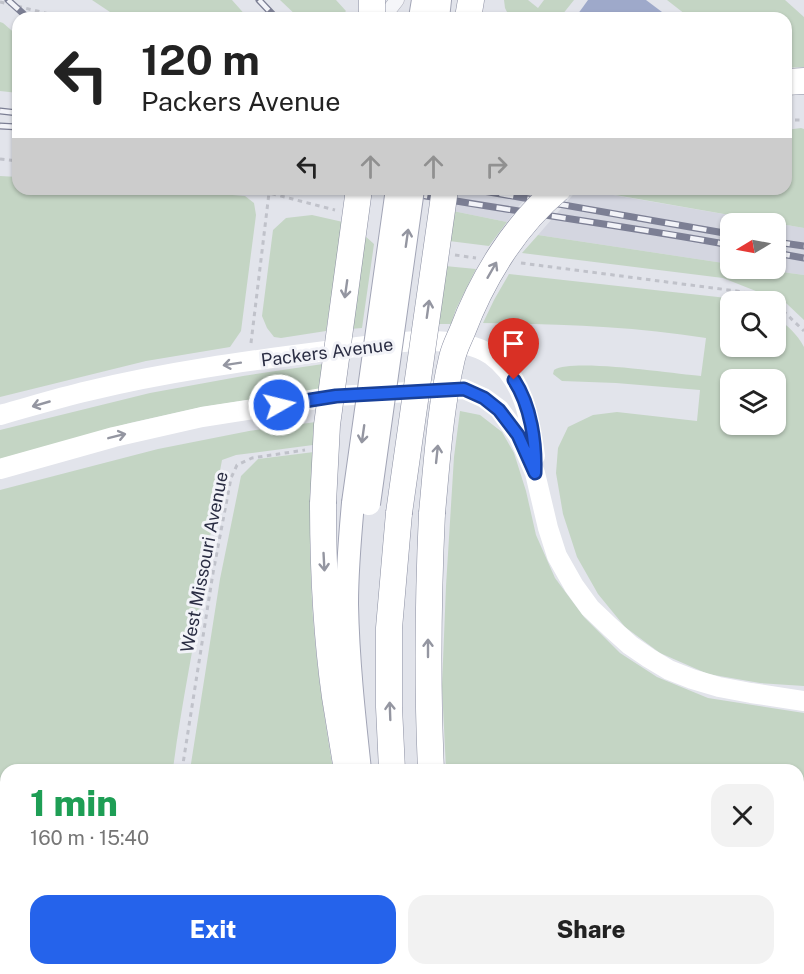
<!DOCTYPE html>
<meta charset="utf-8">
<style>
body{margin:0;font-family:"Public Sans",sans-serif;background:#f2f2f2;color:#222;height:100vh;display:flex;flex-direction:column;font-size:22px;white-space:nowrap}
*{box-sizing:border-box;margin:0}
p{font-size:20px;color:#767676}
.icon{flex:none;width:33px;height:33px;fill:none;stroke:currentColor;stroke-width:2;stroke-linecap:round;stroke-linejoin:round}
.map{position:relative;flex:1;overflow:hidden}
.panel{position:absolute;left:0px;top:764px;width:804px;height:212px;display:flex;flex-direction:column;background:#fff;border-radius:18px 18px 0 0;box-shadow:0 2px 4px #0004}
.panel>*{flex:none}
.top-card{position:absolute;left:12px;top:12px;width:780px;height:183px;border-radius:18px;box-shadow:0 2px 4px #0004;background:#fff;color:#222;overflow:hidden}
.needle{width:39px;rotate:260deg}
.fabs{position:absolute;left:720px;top:213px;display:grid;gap:12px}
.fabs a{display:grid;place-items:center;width:66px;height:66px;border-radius:12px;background:#fff;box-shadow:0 2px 4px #0004;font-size:30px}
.pin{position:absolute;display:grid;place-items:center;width:51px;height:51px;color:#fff;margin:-62px -26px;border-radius:50% 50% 50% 0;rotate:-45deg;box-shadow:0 0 6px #0007}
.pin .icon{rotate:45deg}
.me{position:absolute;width:66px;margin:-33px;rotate:82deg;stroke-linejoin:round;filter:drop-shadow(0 0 4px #0008)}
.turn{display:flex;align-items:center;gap:21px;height:126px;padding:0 30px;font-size:27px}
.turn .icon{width:78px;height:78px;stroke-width:2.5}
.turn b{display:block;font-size:42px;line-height:51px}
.lanes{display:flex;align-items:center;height:57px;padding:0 30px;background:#0003;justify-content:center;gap:30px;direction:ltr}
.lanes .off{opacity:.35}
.round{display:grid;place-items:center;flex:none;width:63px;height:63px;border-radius:18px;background:#f2f2f2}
.head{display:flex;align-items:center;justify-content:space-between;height:102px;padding:0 30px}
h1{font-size:36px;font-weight:800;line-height:45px;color:#1e9e55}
.action{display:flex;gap:12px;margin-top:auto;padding:12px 30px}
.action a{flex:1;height:69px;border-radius:18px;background:#2563eb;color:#fff;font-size:24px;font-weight:800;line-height:69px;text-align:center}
.action a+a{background:#f2f2f2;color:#222}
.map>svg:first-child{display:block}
</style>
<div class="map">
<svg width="804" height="974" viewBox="0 0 804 974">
<rect width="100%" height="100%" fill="#e2e4eb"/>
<path fill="#d4d6e0" d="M456,189H524L532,192L519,206L507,222L453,211Z
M578,189L804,228V275L761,269L776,268V224H730V264L538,235Z"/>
<path fill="#c4d5c4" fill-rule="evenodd" d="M92,0H232L248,18H119Z
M280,0H336L346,11L340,18H299Z
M504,0H528L538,8L544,0H574L562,15L540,18H510L505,8Z
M667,0H785L804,17V67L786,68V18H690Z
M0,22L3,23L18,36V93L0,91Z
M801,128L804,129V228L581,189H786V130Z
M0,176L18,177V189H157L245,196L254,203L256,215L241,331L230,347L146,361L0,397Z
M453,211L507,222L489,246L449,241Z
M312,215L343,222L326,331L281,338L274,337L267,328L262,316L273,230L286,218Z
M364,235L374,244L362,328L350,329Z
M538,235L730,264V268L761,269L804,275V320L786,303L723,278L522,253Z
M445,266L476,269L456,309L451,324H437Z
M509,274L718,297L743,301H745L730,302V346H776V317C788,326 797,334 804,347V686L760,683L708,674L660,653L625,627L598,594L577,557L563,514L556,473L558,448L568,427L593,415L617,412L697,421L700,390L616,383L562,381L553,374L554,370C574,358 673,374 701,376L706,338C632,326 558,324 483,323L494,300ZM730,380H776V424H730Z
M323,364L320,389L202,407L130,423L0,459V430L150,393L243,376Z
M460,411L480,415L502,432L514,453L526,491L536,535L555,578L584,617L620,653L657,677L708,698L804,713V974H458V969H798V770L446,769L442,686L446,586L454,457Z
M316,422L313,445L236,455L222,460C214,501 210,542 204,583C194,645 181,707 173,769L6,770V969H146V974H0V490L158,449L249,431Z
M314,452C309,515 309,578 315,641C319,684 326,727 333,769L190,770L220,579L241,476L258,459Z
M162,969H365L366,974H161Z"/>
<path fill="#9ea9ca" d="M588,0H646L670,18H575Z"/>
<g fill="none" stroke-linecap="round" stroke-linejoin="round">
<defs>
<path id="minor" d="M383,18L397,0"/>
<path id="primary" d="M420,18L423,0
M438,18L440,0
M353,503C350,536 347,570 347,604C348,659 354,715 360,770"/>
<path id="motorway" d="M468,18L471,0
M786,82L804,81
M323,503C323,568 326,633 335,697C339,721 343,745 347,770
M392,770L389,707V628L399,513
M431,770C427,683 428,599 432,513
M379,969L380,974
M409,969V974
M444,969V974"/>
</defs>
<use href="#minor" stroke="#abadb9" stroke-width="15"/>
<use href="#primary" stroke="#a2a5b6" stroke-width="24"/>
<use href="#motorway" stroke="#8a8ea1" stroke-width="27"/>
<path stroke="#c0c2ca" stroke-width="3" stroke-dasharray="4.5 4.5" stroke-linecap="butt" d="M0,2L66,18
M786,120H804
M0,159L18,161
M245,189L269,193L335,210
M455,255L476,258
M521,263L744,292L767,302
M776,305L778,306L804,331
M251,343L269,193
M182,770L213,573L231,478L237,465L252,458L305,450
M153,974L154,969"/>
<use href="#minor" stroke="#f5f6f9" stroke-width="14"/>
<path stroke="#fff" stroke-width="20" d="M0,415C29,407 58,398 88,391C166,372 246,361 326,351C369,346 454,329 491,355C524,379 530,418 535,456
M0,469L114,437L202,417L336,396L464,389L484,398L499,409L518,435L535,473L548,528L557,556L574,586L590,608L610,627L630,645L649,658L669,670L692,679L719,687L751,693L804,701"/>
<use href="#primary" stroke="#fff" stroke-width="22"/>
<use href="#motorway" stroke="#fff" stroke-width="26"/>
<defs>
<path id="rail" d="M8,0L28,18
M259,0L276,18
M0,111L18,113
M0,126L18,127
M386,189C500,210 616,224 730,245
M472,189L730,234
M776,242L804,246
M776,253L804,258"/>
</defs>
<use href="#rail" stroke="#7c7f94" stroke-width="7"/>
<use href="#rail" stroke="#f2f3f8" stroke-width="4.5" stroke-dasharray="14" stroke-linecap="butt"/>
<defs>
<path id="primary-bridge" d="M353,503L397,189
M369,504L413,189"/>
<path id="motorway-bridge" d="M372,18V0
M323,503L327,425L359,189
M399,513L445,189
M432,513C437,461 440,409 452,358C454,349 458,341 462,332C482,279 514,226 558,189"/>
</defs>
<use href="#primary-bridge" stroke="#a2a5b6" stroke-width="24" stroke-linecap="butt"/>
<use href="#motorway-bridge" stroke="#8a8ea1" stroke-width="27" stroke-linecap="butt"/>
<use href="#primary-bridge" stroke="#fff" stroke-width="22"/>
<use href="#motorway-bridge" stroke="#fff" stroke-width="26"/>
</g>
<defs><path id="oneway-shaft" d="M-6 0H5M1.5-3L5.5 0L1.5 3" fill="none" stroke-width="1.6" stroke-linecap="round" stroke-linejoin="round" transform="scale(1.5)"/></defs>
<g stroke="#9496a1">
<use href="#oneway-shaft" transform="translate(407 238) rotate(-82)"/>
<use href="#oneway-shaft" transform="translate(492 270) rotate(-60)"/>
<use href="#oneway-shaft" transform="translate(346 289) rotate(98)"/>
<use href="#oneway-shaft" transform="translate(428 309) rotate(-82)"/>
<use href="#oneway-shaft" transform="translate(232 364) rotate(171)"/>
<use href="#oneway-shaft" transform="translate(41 404) rotate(164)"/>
<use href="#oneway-shaft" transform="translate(363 434) rotate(98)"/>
<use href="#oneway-shaft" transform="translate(117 436) rotate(-14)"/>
<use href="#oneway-shaft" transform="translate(437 454) rotate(-84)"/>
<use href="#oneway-shaft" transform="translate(324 562) rotate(87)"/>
<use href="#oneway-shaft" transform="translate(428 648) rotate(-90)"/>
<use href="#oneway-shaft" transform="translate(390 711) rotate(-92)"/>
</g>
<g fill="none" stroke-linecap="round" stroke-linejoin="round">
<defs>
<path id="route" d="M279,405L336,396L464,389L484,398L499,410L518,435L535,473C536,442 531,406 514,380"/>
</defs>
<use href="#route" stroke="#184099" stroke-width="15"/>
<use href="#route" stroke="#2563eb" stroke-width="10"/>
</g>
<g text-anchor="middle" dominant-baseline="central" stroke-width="6" stroke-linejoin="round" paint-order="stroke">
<g font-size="18" fill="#2a2d43" stroke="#f2f3f8">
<text transform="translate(327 352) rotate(-7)">Packers Avenue</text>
<text transform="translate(204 562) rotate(-79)">West Missouri Avenue</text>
</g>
</g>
</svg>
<div class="fabs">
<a><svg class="needle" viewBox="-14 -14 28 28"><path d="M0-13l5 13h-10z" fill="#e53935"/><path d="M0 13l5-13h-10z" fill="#767676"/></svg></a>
<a><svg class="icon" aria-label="search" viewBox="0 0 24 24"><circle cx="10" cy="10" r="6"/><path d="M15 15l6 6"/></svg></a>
<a><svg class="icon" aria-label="layers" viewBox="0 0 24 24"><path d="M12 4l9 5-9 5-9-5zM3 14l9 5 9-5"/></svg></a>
</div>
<div class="pin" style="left:514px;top:380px;background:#d93025"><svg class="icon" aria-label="arrive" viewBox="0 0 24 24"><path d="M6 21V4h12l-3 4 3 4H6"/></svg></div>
<svg class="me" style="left:279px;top:405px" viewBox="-20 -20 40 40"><circle r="17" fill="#2563eb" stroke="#fff" stroke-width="3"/><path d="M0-11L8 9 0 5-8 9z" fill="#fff"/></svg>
<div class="top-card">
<div class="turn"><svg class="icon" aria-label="left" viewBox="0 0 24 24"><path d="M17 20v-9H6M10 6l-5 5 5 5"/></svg><div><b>120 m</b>Packers Avenue</div></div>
<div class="lanes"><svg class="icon" aria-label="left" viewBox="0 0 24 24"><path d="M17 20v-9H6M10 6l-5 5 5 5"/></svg><svg class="icon off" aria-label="ahead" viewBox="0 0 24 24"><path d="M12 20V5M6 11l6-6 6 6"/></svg><svg class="icon off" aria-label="ahead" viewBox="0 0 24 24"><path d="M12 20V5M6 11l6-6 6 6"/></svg><svg class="icon off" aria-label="right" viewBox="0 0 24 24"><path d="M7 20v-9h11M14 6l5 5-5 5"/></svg></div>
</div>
<section class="panel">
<div class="head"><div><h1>1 min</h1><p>160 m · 15:40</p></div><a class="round"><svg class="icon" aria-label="close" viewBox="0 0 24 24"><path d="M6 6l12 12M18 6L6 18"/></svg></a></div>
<div class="action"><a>Exit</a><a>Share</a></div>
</section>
</div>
